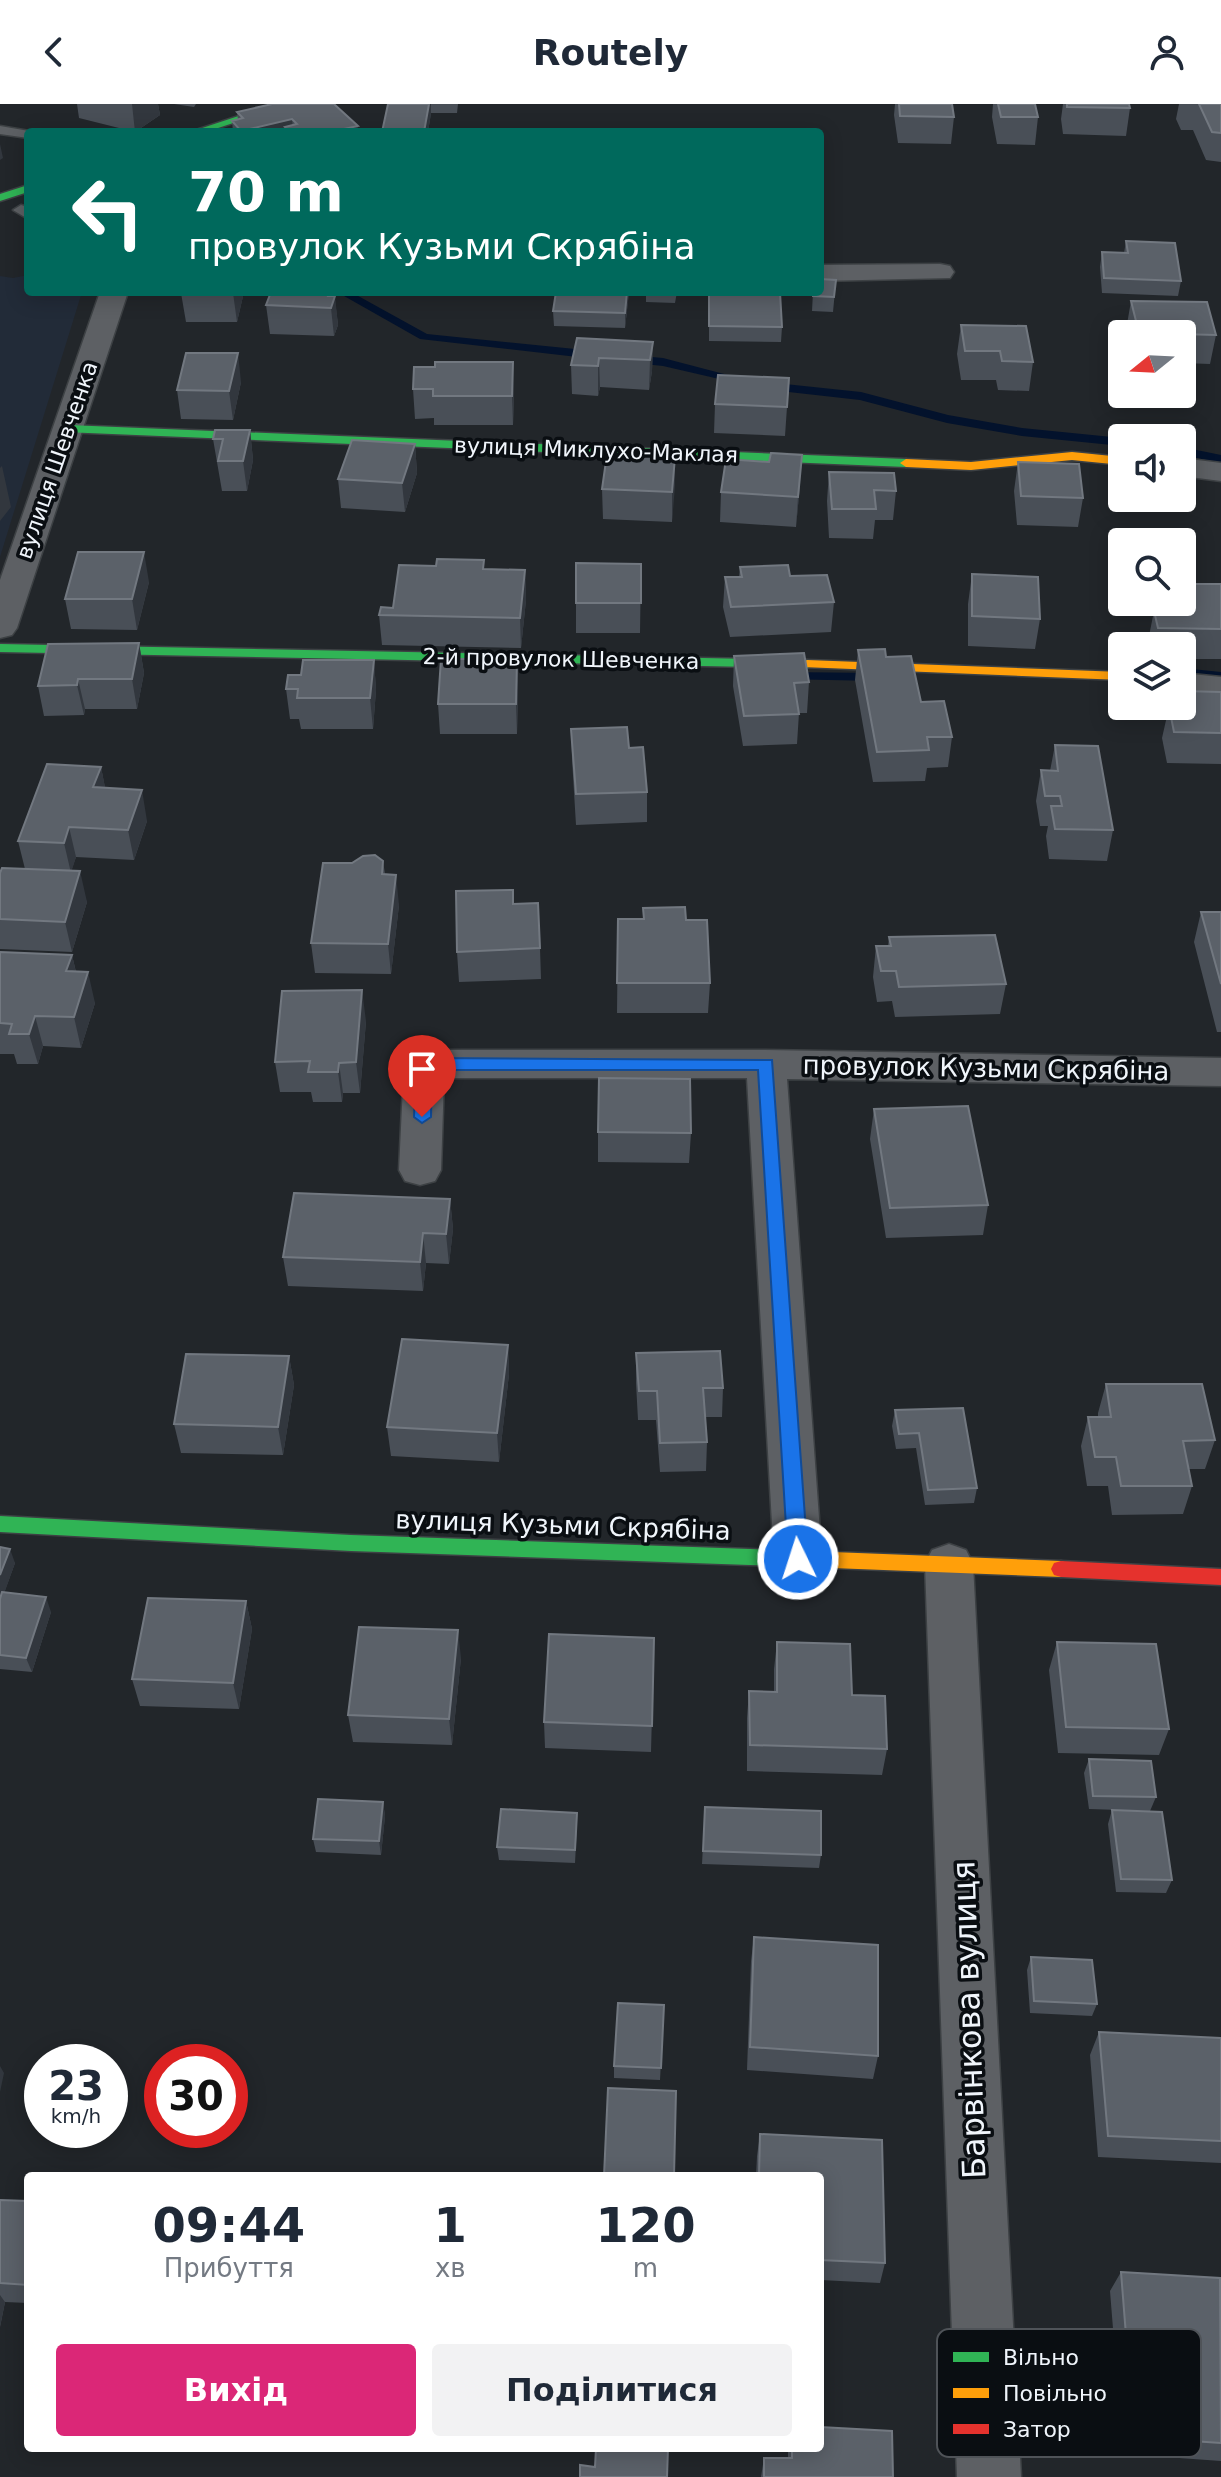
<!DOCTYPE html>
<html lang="uk">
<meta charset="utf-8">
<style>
body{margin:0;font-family:"DejaVu Sans",sans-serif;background:#f2f2f3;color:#1f2937;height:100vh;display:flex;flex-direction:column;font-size:30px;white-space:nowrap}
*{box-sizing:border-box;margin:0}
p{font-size:26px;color:#747a83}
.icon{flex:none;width:44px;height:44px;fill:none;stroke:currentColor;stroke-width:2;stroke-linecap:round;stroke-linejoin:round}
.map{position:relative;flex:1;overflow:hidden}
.panel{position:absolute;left:24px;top:2068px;width:800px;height:280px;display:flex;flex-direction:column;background:#fff;border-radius:8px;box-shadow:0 4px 20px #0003}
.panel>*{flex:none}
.hud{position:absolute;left:24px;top:24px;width:800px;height:168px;border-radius:8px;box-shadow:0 4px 20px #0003;background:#00695c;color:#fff;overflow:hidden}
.needle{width:52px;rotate:252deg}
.controls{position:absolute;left:1108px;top:216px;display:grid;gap:16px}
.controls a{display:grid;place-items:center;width:88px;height:88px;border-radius:8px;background:#fff;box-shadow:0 4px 20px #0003;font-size:40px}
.speed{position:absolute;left:24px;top:1940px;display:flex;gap:16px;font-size:40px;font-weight:700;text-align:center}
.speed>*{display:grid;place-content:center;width:104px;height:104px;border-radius:50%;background:#fff;box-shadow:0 4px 20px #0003;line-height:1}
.speed small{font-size:20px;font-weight:400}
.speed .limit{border:12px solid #d22;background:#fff;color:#111}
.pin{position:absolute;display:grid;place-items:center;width:68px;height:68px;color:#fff;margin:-82px -34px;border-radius:50% 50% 50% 0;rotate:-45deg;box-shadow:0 0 8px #0007}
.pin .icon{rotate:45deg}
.me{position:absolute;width:88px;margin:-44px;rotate:356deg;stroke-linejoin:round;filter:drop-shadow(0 0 6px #0008)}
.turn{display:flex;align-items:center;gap:28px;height:168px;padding:0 32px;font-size:36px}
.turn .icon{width:104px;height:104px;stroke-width:2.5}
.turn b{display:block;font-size:56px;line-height:68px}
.eta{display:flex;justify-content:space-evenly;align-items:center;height:136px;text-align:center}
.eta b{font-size:48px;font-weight:700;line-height:56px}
.button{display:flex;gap:16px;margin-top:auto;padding:16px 32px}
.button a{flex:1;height:92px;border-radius:8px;background:#db2777;color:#fff;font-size:32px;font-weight:700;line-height:92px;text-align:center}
.button a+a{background:#f2f2f3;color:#1f2937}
header{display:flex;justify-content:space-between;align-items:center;height:104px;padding:0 32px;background:#fff;font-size:36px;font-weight:700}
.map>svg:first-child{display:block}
</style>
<header><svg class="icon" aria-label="back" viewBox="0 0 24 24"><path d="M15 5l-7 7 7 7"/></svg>Routely<svg class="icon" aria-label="person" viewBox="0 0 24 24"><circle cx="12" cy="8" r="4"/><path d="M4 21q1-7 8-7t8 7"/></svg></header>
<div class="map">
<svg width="1221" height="2373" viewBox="0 0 1221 2373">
<rect width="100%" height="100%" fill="#22262a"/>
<path fill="#222b38" d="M28,171V188H82L0,453V172L13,174Z"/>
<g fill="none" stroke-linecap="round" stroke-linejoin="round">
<path fill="#03122c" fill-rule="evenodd" d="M337,188H351L427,230L595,247L601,251L595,255L420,235Z
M629,251L663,254L747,276L741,280L663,262L625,258L623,255Z
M766,278L861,288L948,311L1022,324L1122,334V342L1022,332L947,319L860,296L762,285V279Z
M1182,343L1221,351V359L1182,351Z
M1182,564L1221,568V576L1182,572Z
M784,568L878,569L885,573L878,577L779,575L777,572Z"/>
<defs>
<path id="lane" d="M0,22L35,28H28V34L0,30Z
M21,101L28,103V115L13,106Z"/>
<path id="street" d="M940,160L950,162L954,168L950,174L820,177V161Z
M100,188H128L17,524L12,531L0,534V476Z
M1182,354L1221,359V377L1182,372Z
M1182,569L1221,573V593L1182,589Z
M424,946H766L1221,954V982L787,975L822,1455L815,1469L798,1475L781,1469L774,1455L747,974H444L441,1066L435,1077L420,1081L405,1077L399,1066L404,960L410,950Z
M949,1440L966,1446L973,1460L1021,2373H957L925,1460L932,1446Z"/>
<path id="fast" d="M275,0H291L206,28H190Z
M28,81V88L0,97V90Z
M68,321L906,355L912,359L906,363L64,328L62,325Z
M0,540L807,556L814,560L807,564L0,548Z
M0,1412L351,1431L781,1446L788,1448L791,1454L788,1460L781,1462L351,1447L0,1428Z"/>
<path id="slow" d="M1072,348L1122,353V361L1072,356L971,366L906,363L900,359L906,355L971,358Z
M807,556L1122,568V576L802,563L800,560Z
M781,1446L1061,1457L1068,1459L1071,1465L1068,1471L1061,1473L781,1462L774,1460L771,1454L774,1448Z"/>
<path id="jam" d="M1061,1457L1221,1465V1481L1061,1473L1054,1471L1051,1465L1054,1459Z"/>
</defs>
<use href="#lane" stroke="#3d4144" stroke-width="3"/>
<use href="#street" stroke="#3d4144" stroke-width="3"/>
<use href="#fast" stroke="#3d4144" stroke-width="3"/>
<use href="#slow" stroke="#3d4144" stroke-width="3"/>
<use href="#jam" stroke="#3d4144" stroke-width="3"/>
<use href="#lane" fill="#5d6064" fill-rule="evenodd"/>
<use href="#street" fill="#5d6064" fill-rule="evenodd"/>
<use href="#fast" fill="#30b455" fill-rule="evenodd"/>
<use href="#slow" fill="#ff9f0a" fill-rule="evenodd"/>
<use href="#jam" fill="#e5322d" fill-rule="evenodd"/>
</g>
<path fill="#494f57" d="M77,0H158L160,11L135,28L79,14Z
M174,0H196L194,3Z
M272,0L358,28H233L232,17L238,16L237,8Z
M388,0H458L457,9H431L428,28H382Z
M895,0H952L954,13L951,40L898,39L894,11Z
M993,0H1035L1038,13L1035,41L997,40L992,13Z
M1063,0H1129L1130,4L1126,32L1063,30L1061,15Z
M1179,0H1221V58L1206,56L1193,26H1181L1176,15Z
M1126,137L1181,177L1178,192L1102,189L1100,163L1102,148L1124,149Z
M836,176L833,208L812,207L813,188Z
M244,188L237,218H186L181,189Z
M271,188H334L338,221L334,232L270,230L266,201Z
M556,188H629L625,224L554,222L553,207Z
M646,188H677L675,199L646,198Z
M709,188L782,223L781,238L709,237Z
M1131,197L1216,231L1210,260L1182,259V230H1127L1126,226Z
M961,221L1033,258L1029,287L998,286L996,276H961L957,250Z
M653,238L652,267L649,286L600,283L598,292L572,290L571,261Z
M789,274L785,332L714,329L715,300Z
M241,278L233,316L181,315L177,286Z
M413,285L514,287L513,321H434V314L415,315Z
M250,326L253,356L247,387H222L213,335Z
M415,340L417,369L405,408L341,404L338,375Z
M675,353L672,418L603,415L602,385Z
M1018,358L1083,394L1078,423L1017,421L1014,387Z
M829,368L896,387L893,416H875L873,435L829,434L827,397Z
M800,381L796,423L720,418L721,388Z
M641,460L640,529H576V499Z
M740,463L790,472L834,498L831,528L730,533L723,503L725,473H739Z
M484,465L525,466L526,496L521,544L382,541L379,511L393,504Z
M972,470L1040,515L1035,545L968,542V500Z
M149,478L137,526L71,525L65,495Z
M1221,480V555H1182V542H1149L1148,537L1154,507H1161L1163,498H1182Z
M139,539L144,569L137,605H85L84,611L44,612L38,582Z
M858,546L886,553L921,598L952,633L948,663L927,664L925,677L873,678L855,576Z
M734,552L809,578L807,609H799L797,640L743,642L733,582Z
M517,555L518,585L517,630H440L438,600Z
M374,556L376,586L373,625H301L299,615H290L286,585L301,571Z
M1182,587L1221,588V660L1167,659L1162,634L1169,603L1182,602Z
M571,625L629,644L647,688V718L576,721L572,655Z
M1055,641L1113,726L1107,757L1049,755L1046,732L1048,722H1040L1036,697L1041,666L1050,667Z
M101,663L105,684L147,717L134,756L76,753L71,767L87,798L72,848L0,845V769L25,765L18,737Z
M383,757L385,770L399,801L391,870L315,869L311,839L352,759Z
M513,800L540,844L541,875L459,878L457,848Z
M1201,808H1221V928H1217L1194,838Z
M618,815L686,816L710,879L708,909H617Z
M889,833L1006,880L1000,910L895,913L892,897L877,898L873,873L876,842H888Z
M0,848L72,851L76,868L95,899L81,944L43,942L38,960H17L14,950H0Z
M366,917L360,989H343L342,998H313L311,988H280L275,958Z
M874,1005L988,1101L983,1131L886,1134L870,1035Z
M598,1028L691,1029L689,1059L598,1058Z
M450,1095L453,1125L449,1160L426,1159L423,1187L288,1182L283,1153Z
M508,1241L509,1270L499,1358L391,1352L387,1323Z
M636,1249L723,1284L722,1313H705L707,1338L706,1367L660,1368L656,1316H638L636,1279Z
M289,1252L294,1281L283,1351L181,1349L174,1320Z
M1106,1280L1215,1336L1205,1365H1189L1192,1382L1183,1410L1112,1411L1108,1382H1087L1081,1342L1088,1313H1098V1309Z
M895,1306L977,1384L974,1399L925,1401L916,1344L896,1345L892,1322Z
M0,1443L15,1459L4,1489L51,1508L32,1568L0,1565Z
M246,1497L252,1525L239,1605L140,1602L132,1575Z
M654,1534L651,1648L545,1644L544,1618Z
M777,1538L852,1591L887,1645L882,1671L747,1667V1614L749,1587L774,1588V1565Z
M1057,1538L1169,1625L1159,1651L1058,1649L1049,1566Z
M461,1554L452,1641L353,1638L348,1611Z
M1089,1655L1156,1693L1150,1707L1089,1705L1084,1669Z
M383,1698L385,1712L381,1751L316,1748L313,1735Z
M705,1703L821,1751L819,1764L702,1760Z
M1112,1706L1172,1776L1166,1789L1116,1788L1108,1720Z
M577,1722L575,1759L499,1756L497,1743Z
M754,1833L878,1952L873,1975L747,1966L751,1857Z
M1031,1853L1097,1900L1092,1912L1030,1909L1027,1866Z
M664,1901L660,1976L614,1974V1962Z
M1099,1928L1221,1934V2059L1098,2053L1090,1951Z
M760,2030L882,2036L885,2159L880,2179L820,2176V2072H756L757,2052Z
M0,2096L28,2097V2199L5,2198L0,2223Z
M1121,2168L1221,2181V2357L1123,2350L1110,2187Z
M788,2344H820L893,2373H761L764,2354H788Z"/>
<path fill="#32373e" d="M132,0H158L160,11L135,28Z
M429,0H431V9L428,28H424Z
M292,15L293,28L285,23L286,28H241V27Z
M358,22V28H330Z
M0,40L3,54L0,56Z
M233,188H244L237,218L233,189Z
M329,188H334V194L335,192L338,221L334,232L331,204L328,192Z
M627,188H629L625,224V209Z
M653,238L652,267L649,286L650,256Z
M238,249L241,278L233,316L229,287Z
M599,254L600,283L598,292V262Z
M513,258L514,287L513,321L512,292Z
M250,326L253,356L247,387L243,357Z
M415,340L417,369L405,408L402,379Z
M802,351L800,381L796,423L798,393Z
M675,353V382L672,418V388Z
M2,362L11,403L0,417V364Z
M144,448L149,478L137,526L132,495Z
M525,466L526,496L521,544L520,514Z
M139,539L144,569L137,605L132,575Z
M517,555L518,585L517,630L516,600Z
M374,556L376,586L373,625L370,594Z
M78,575L85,605L84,611L77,581Z
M101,663L107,693L93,683Z
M142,686L147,717L134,756L128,726Z
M69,723L76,753L71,769L64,739Z
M80,767L87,798L72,848L65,818Z
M396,771L399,801L391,870L388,840Z
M72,851L79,882L66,867Z
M88,868L95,899L81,944L74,913Z
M362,886L366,917L360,989L356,958Z
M35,912L43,942L38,960L29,930Z
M339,959L343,989L342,998L338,968Z
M450,1095L453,1125L449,1160L446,1130Z
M423,1129L426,1159L423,1187L420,1158Z
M508,1241L509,1270L499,1358L497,1329Z
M289,1252L294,1281L283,1351L278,1323Z
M10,1445L15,1459L0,1501V1471Z
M46,1493L51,1508L32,1568L26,1554Z
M246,1497L252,1525L239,1605L233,1579Z
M458,1526L461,1554L452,1641L449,1615Z
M383,1698L385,1712L381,1751L379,1737Z
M0,1962L4,1969L0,1988Z
M0,2191L5,2198L0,2223Z"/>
<path fill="#5b6169" stroke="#727880" stroke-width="2" d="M272,0H334L358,22L330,28H291L285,23L297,20L292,15L241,27L232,17L243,14L237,8Z
M388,0H429L424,28H382Z
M899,0H952L954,13L900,12Z
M998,0H1035L1038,13H1001Z
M1067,0H1129L1130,4L1067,3Z
M1199,0H1221V29L1212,28Z
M1126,137L1175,139L1181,177L1104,174L1102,148L1128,149Z
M820,175L836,176L834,193L813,192V188H820Z
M182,188H233V189H181Z
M271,188H329L328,192H335L331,204L266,201Z
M556,188H627L625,209L553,207Z
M709,188H780L782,223L709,222Z
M1131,197L1207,198L1216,231L1139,229Z
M961,221L1026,222L1033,258L1002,257L1000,247H965Z
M577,234L653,238L650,256L599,254L598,262L571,261Z
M186,249H238L229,287L177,286Z
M435,258H513L512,292H433V285H413L414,263H435Z
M718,271L789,274L787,303L715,300Z
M215,326H250L243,357H218L223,335H213Z
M352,336L415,340L402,379L338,375Z
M771,349L802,351L798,393L721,388L726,355L769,358Z
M607,350L675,353L672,388L602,385Z
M1018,358L1079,360L1083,394L1021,392Z
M829,368L894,369L896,387L874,386L876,405H832Z
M78,448H144L132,495H65Z
M437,455L484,456L483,465L525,466L520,514L379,511L381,503L393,504L399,461L436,462Z
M576,459L641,460V499H576Z
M788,461L790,472L827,471L834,498L731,503L725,473H742L740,463Z
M972,470L1038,473L1040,515L972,512Z
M1182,480H1221V525L1158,524L1154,507H1174L1171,498H1182Z
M139,539L132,575H78L77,581L38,582L48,540Z
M885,545L886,553L911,552L921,598L944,597L952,633H927L929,646L877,648L858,546Z
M804,549L809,578L794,579L799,610L744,612L734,552Z
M441,555H517L516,600H438Z
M303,556H374L370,594H297L298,585H286L288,571H301Z
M1182,587L1221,588V629L1174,628L1169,603H1184Z
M627,623L629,644L643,643L647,688L576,690L571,625Z
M1055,641L1098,642L1113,726L1055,725L1051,702H1062L1060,692H1045L1041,666L1058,667Z
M47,660L101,663L93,683L142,686L128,726L69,723L64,739L18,737Z
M375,751L383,757L382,770L396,771L388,840L311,839L323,759H352L363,752Z
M2,764L80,767L65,818L0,815V769Z
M513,786V800L538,799L540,844L457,848L456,787Z
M685,803L686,816H707L710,879H617L618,815H644L643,804Z
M1201,808H1221V880Z
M995,831L1006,880L899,883L896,867H881L876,842H891L889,833Z
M0,848L72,851L66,867L88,868L74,913L35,912L29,930H9L12,920L0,919Z
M362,886L356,958L339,959L338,968H308L310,957L275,958L282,887Z
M599,974L690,975L691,1029L598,1028Z
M968,1002L988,1101L890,1104L874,1005Z
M294,1089L450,1095L446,1130L423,1129L420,1158L283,1153Z
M402,1235L508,1241L497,1329L387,1323Z
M720,1247L723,1284H703L707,1338L660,1339L657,1287H639L636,1249Z
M186,1250L289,1252L278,1323L174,1320Z
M1106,1280H1202L1215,1336L1183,1337L1192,1382H1121L1116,1353H1095L1088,1313H1111Z
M963,1304L977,1384L928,1386L919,1329L899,1330L895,1306Z
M0,1443L10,1445L0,1471Z
M2,1488L46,1493L26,1554L0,1551V1495Z
M148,1494L246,1497L233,1579L132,1575Z
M359,1523L458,1526L449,1615L348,1611Z
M549,1530L654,1534L652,1622L544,1618Z
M777,1538L850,1540L852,1591L885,1592L887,1645L750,1641L749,1587L777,1588Z
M1057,1538L1156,1540L1169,1625L1066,1623Z
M1089,1655L1151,1657L1156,1693L1093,1692Z
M318,1695L383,1698L379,1737L313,1735Z
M705,1703L821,1707V1751L703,1747Z
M501,1705L577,1709L575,1746L497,1743Z
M1112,1706L1162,1708L1172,1776L1121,1775Z
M754,1833L878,1841V1952L750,1943Z
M1031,1853L1092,1856L1097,1900L1034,1897Z
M618,1899L664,1901L661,1964L614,1962Z
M1099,1928L1221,1934V2037L1108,2032Z
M608,1984L676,1987L674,2072H604Z
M760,2030L882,2036L885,2159L820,2156V2072H759Z
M0,2096L28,2097V2181L0,2179Z
M1121,2168L1220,2174L1221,2339L1134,2333Z
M820,2323L892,2327L893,2373H764V2354H792V2344H820Z
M596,2344H668L667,2373H580V2361L595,2363Z"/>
<path fill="#1a73e8" stroke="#114b97" stroke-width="2" d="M424,954L772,956L808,1455L805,1461H791L788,1455L758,966H432L431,1013L422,1019L414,1013L416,960Z"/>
<g text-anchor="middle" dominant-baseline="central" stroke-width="7" stroke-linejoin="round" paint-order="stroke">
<g font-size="22" fill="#f0f5fb" stroke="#0a0e12">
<text transform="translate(596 346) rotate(2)">вулиця Миклухо-Маклая</text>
<text transform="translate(57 356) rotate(-71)">вулиця Шевченка</text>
<text transform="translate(561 555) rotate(1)">2-й провулок Шевченка</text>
</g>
<g font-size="26" fill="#f0f5fb" stroke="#0a0e12">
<text transform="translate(986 964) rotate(1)">провулок Кузьми Скрябіна</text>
<text transform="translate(563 1421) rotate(2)">вулиця Кузьми Скрябіна</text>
</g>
<g font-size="32" fill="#f0f5fb" stroke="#0a0e12">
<text transform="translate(969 1916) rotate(-92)">Барвінкова вулиця</text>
</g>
</g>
<rect x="937" y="2225" width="264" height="128" rx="12" fill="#0a0e12" stroke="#4f5358" stroke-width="2"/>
<rect x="953" y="2248" width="36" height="10" fill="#30b455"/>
<rect x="953" y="2284" width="36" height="10" fill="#ff9f0a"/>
<rect x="953" y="2320" width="36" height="10" fill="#e5322d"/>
<g font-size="22" fill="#f0f5fb">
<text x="1003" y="2261">Вільно</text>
<text x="1003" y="2297">Повільно</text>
<text x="1003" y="2333">Затор</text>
</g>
</svg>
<div class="controls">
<a><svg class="needle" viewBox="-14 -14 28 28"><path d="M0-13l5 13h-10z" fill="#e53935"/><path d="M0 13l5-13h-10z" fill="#747a83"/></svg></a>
<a><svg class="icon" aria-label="sound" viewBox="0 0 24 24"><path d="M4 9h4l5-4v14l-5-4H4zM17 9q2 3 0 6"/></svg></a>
<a><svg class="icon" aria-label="search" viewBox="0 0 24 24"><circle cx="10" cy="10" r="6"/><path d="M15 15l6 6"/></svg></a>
<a><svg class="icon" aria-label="layers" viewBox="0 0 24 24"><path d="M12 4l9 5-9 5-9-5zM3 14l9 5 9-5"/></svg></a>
</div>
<div class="speed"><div>23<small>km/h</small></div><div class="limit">30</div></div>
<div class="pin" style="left:422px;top:1013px;background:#d93025"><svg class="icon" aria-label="arrive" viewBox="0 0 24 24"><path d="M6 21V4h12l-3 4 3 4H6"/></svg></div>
<svg class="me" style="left:798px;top:1455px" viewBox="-20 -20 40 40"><circle r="17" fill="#1a73e8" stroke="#fff" stroke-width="3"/><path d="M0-11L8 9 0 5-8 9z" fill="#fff"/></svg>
<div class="hud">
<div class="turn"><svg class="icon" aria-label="left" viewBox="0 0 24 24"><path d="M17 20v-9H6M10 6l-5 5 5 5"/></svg><div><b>70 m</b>провулок Кузьми Скрябіна</div></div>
</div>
<section class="panel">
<div class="eta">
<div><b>09:44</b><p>Прибуття</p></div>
<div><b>1</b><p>хв</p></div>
<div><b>120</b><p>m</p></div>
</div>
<div class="button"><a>Вихід</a><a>Поділитися</a></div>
</section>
</div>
